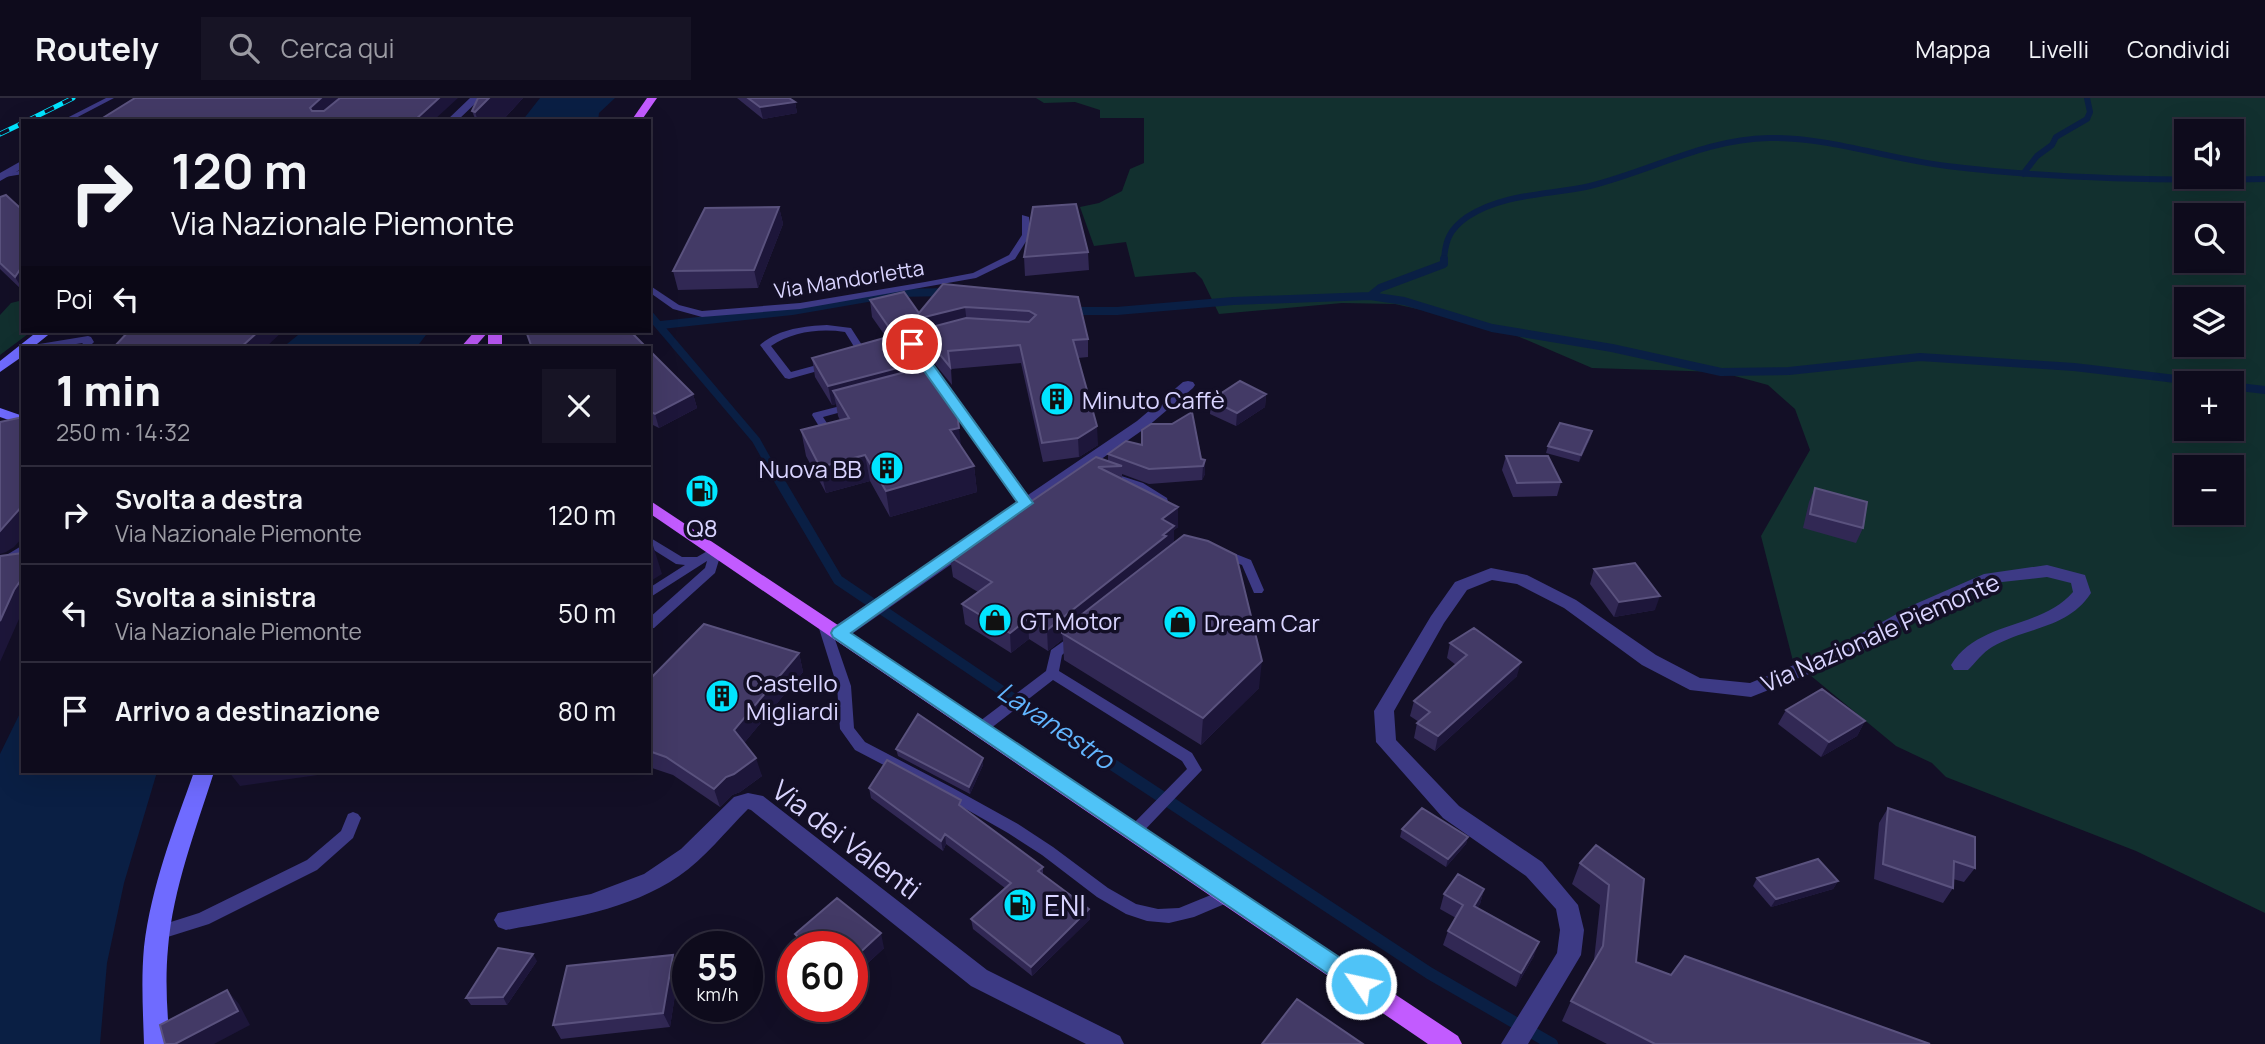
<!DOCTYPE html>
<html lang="it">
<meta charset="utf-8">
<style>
body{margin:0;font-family:Manrope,sans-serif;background:#171425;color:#f1f3f6;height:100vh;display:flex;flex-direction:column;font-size:26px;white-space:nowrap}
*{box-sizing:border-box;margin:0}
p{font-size:23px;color:#9b9ba3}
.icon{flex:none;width:38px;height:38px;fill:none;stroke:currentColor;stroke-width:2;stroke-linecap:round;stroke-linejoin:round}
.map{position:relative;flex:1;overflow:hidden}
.details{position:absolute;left:21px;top:248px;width:630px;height:427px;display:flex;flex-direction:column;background:#0e0b1c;border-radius:0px;box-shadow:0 7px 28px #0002,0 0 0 2px #2e2b3b}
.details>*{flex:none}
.guide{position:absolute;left:21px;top:21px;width:630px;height:214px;border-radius:0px;box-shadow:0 7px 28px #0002,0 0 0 2px #2e2b3b;background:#0e0b1c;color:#f1f3f6;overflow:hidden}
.buttons{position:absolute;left:2174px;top:21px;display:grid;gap:14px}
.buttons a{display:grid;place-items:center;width:70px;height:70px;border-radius:0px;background:#0e0b1c;box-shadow:0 7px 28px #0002,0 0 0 2px #2e2b3b;font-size:35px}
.speed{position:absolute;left:672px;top:833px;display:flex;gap:14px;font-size:35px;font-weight:700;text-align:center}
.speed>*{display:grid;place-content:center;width:91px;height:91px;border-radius:50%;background:#0e0b1c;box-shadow:0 7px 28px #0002,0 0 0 2px #2e2b3b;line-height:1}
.speed small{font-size:18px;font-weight:400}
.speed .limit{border:10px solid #d22;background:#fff;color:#111}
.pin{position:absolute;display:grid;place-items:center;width:60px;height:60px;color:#fff;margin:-30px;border:4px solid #fff;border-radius:50%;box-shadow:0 2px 7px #0007}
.me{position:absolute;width:77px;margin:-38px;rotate:304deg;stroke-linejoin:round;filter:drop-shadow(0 0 5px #0008)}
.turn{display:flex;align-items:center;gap:24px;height:147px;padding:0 35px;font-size:32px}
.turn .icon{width:91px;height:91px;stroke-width:2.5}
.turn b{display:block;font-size:49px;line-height:60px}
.then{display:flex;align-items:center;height:66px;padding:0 35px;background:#0003;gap:14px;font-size:26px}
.round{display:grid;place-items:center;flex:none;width:74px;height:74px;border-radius:0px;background:#171425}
.summary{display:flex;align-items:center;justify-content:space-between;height:119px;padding:0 35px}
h1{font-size:42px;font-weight:800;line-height:52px}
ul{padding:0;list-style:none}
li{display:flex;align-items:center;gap:21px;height:98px;padding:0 35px;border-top:2px solid #2e2b3b}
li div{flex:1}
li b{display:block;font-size:26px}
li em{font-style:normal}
header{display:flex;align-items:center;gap:42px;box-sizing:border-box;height:98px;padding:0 35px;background:#0e0b1c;border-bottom:2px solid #2e2b3b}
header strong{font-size:33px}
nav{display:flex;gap:38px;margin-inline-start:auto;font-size:24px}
.search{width:490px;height:63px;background:#171425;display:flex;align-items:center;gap:18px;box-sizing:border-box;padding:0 24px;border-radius:0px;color:#9b9ba3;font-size:26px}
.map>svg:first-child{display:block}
</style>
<header>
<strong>Routely</strong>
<div class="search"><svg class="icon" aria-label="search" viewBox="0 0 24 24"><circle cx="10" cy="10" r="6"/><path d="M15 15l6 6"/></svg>Cerca qui</div>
<nav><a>Mappa</a><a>Livelli</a><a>Condividi</a></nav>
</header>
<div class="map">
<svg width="2265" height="946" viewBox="0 0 2265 946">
<rect width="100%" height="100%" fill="#130f26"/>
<path fill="#12302f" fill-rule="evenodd" d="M1036,0H2265V815L2136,753L1946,679L1932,665L1896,648L1793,563L1761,438L1810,352L1795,311L1768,287L1720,274L1592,270L1494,228L1395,206L1342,205L1219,216L1202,181L1195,174L1135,179L1126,144L1094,148L1080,109L1099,105L1122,93L1130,71L1144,65V20H1100V12L1075,4L1044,5ZM2186,33H2231V79H2186ZM2186,117H2231V163H2186ZM2186,201H2231V247H2186ZM2186,285H2231V331H2186ZM2186,369H2231V415H2186Z
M23,202V233H32L0,257V217L11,205Z"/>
<path fill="#0a1f44" d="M540,0H615L599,15L598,23H522Z
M303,233H429L416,250H282Z
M23,609V674H157L124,785L107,865L100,946H0V656Z"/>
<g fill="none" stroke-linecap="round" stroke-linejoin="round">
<path stroke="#0a1f44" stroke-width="6" d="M2023,76L2037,58L2052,47L2056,39L2087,21L2090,14L2087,0
M1444,163C1445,142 1450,131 1467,119C1503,95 1550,97 1590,88C1651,73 1705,41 1769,40C1829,39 1888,61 1947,68C2053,81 2159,83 2265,81"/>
<path stroke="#0a1f44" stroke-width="8" d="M1370,198L1380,190L1444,166V161
M1071,213H1117L1233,203L1370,198L1404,203L1492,230L1612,250L1721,274L1789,273L1920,259L2074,269L2210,285
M649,216L756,342L770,367
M661,227L792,213L896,195L949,194
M2231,288L2265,292"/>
<path stroke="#0a1f44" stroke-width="10" d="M769,365L838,482L1047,623"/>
<path stroke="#0a1f44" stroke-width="12" d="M1045,622L1429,875L1552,946"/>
<path fill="#3d3a85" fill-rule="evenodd" d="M106,0H114L70,23H61Z
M23,72V76L5,79L1,77Z
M1022,117L1029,119L1030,137L1015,161L976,180L800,211L702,219L673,211L649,194V187L679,207L702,213L800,205L925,184L973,175L1009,157L1022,137Z
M827,227L851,230L869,258L867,260H861L845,234C819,230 792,234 771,248L791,274L828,264L833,267L832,269L789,281L785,280L760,247C778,231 804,228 827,227Z
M88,238L91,239L94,244L88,250H78L83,245L49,250H28L33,247Z
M852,305L856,306V310L823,319L834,336L829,339L825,338L812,317L813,315Z
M1109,374L1143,385L1167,400L1171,414L1169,417H1161L1158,404L1135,389L1105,379L1103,377Z
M649,439L682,459H697L716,448L722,452L715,475L654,530L649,531V520L705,470L707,463L649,500V490L685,467L676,466L649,449Z
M1223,451L1251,462L1264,492L1262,495H1254L1242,467L1219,458L1217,455L1219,452Z
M823,520L829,524L851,588L854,630L865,644L953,690L1018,726L1053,749L1108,790L1136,806L1158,811L1179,810L1228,790L1234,792L1236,797L1234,802L1194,819L1169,825L1147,823L1126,816L1097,799L1042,757L1008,735L943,698L855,652L840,631L837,588L817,524Z
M1075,535L1080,537L1081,540L1062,557L1059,573L1192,655L1202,672L1139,738L1134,740L1129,738L1126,734L1129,730L1187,671L1182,663L1053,582L986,634L981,635L976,634L974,630L976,626L1046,573L1051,552Z
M353,714L358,716L361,720L353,740L317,772L209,826L158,842L152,840L150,835L152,830L199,815L307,762L341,733L348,716Z"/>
<path fill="#3d3a85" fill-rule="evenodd" d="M470,0H481L457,23H446Z
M23,62V70L0,83V75Z
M1188,283L1193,284L1195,287L1193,290L1147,329L846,540H832L830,535L832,530L1017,405L935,288L937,285H947L1028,397L1137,323L1183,284Z
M23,447V461L0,476V461Z
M2047,467L2085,477L2091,495C2068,531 2026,529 1992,549C1983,554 1975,565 1968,572H1954L1951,567C1978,522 2042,531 2073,494L2071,485L2047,479L1993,485L1925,515L1847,561L1751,599L1690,592L1642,567L1564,510L1517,486L1492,482L1467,492L1444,525L1394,613L1396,642L1459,708L1542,764L1578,807L1584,832L1581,857L1528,946H1501L1557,855L1560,832L1556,811L1526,778L1443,720L1376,644L1374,613L1431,518L1455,484L1491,470L1527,477L1576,502L1656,557L1700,580L1750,585L1833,551L1913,507L1984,476Z
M748,695L763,698L987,872L1120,938L1124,946H1086L971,888L751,712L748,711C725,734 705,760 679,778C628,813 565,821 506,832L498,829L494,822L498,815L591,796L644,776L681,751L734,699Z"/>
<path fill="#6f6bff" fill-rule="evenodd" d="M38,233H53L32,250H23V258L0,274V263Z
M0,310L23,318V327L0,319Z
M194,674H214C196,731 173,790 168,850C165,882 167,914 170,946H144C143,914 141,881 144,849C151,789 174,730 194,674Z"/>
<path fill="#c25bff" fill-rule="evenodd" d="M647,0H657L641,23H631Z
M475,233H502V250H488V234L474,250H460Z
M649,402L1458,938L1462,946H1428L649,415Z"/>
<defs>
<path id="rail" d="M27,23L73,0
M0,36L23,25"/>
</defs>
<use href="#rail" stroke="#00e5ff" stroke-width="5"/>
<use href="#rail" stroke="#130f26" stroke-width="3.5" stroke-dasharray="10" stroke-linecap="butt"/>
</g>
<path fill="#312854" d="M478,0H523L502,23H476L472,13Z
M737,0H789L795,4L797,15L763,21Z
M0,99L19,109L23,108V193L0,171Z
M779,109L783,126L758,190L678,192L673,173Z
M1088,154L1089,172L1025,178L1024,159Z
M943,186L1078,199L1088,241V259L1078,260L1098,347L1079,359L1043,364L1021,265L951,271L952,287L922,250L921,238L911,241L926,268L961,348L974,368L977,394L890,419L870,383L826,395L806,358L801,332L840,322L838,318L836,306L832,307L815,279L812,260L886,239L872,219L870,202L919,215Z
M649,252L693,296L697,310L659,330L649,325Z
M1266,296L1265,309L1236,328L1210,316L1211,302Z
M1192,314L1205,376L1202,382L1149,386L1122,376V381L1178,409V429L1174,432V445L1259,590L1201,647L1064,562L1063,541L1048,553L1029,541L1011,555L965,526L962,506L978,494L953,479L950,459L1108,363V356L1142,347Z
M1592,333L1590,341L1579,364L1546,355L1548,348Z
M1506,358L1561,384L1557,398L1513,399L1502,372Z
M1815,390L1863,430L1856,445L1803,430L1809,404Z
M1594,471L1655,512L1614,519L1590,486Z
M1450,545L1517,578L1435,653L1414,640L1417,625L1419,624L1410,618L1414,603L1456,567L1447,560Z
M799,555L803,574L744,645L762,678L740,694L732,697L720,709L673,677L649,669V582Z
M1786,612L1865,623L1857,638L1821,659L1778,626Z
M896,651L983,660V667L970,696L898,658Z
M869,690L962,709L1043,769V777L1089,811L1090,821L1032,878L973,831L971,821L1005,790L946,746L943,753L871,700Z
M1888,710L1975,770L1964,784L1953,781V790L1943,805L1874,781L1879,725Z
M1402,731L1468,739L1466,746L1446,769L1400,739Z
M1596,747L1636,864L1671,877L1930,946H1607L1562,923L1571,903L1594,862L1600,807L1572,786L1580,765Z
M1757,780L1838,783L1833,791L1771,809L1753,788Z
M1484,791L1480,806L1477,810L1534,858L1516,889L1443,847L1448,833L1456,820L1440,811L1444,796Z
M795,836L884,850L852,880V849H799Z
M673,857L679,871L670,929L561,941L553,927Z
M537,863L507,907H471L466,900Z"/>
<path fill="#1d163a" d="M321,0H342L315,23L310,10Z
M439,0H458L433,23H414Z
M489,0H523L502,23H478L475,14Z
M795,4L797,15L763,21L760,9Z
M779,109L783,126L758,190L754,172Z
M23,167V192L15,179Z
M965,209L967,226L920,232L921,238L891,246L888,228Z
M186,233H209L195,248L186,236Z
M259,233H283L265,250H240Z
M925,263L928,282L833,293L836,306L832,307L828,288Z
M693,296L697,310L659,330L655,316Z
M1266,296L1265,309L1236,328L1237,315Z
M1097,328L1098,347L1079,359L1078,340Z
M959,330L962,356L950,332Z
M1592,333L1590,341L1579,364L1581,357Z
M865,357L870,383L826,395L820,369Z
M1205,362V376L1202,382L1203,368Z
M974,368L977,394L890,419L886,393Z
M23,407V439L14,449L6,454L0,456V433Z
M1178,409V429L1174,432V448L1062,535L1063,541L1048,553L1047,532L1162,421Z
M651,441L662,476L649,484V442Z
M23,479V512L0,564V523L14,492Z
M1660,498L1655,512L1614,519L1619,504Z
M1028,521L1029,541L1011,555L1010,535Z
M799,555L803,574L740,650L734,632Z
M1262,563L1259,590L1201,647L1203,620Z
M1521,564L1517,578L1435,653L1438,638Z
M1865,623L1857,638L1821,659L1829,644Z
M756,660L762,678L740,694L732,697L720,709L714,691L726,679Z
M983,660V667L970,696L969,689Z
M229,674H320L318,677L240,688Z
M945,736L946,746L943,753L941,743Z
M1468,739L1466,746L1446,769L1448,761Z
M1838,783L1833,791L1771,809L1776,801Z
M1484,791L1480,806L1469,822L1474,808Z
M1089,811L1090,821L1032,878L1031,869Z
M881,835L884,850L852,880V862Z
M1539,844L1534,858L1516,889L1521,875Z
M533,856L537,863L507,907L503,899Z
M673,857L679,871L670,929L663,915Z
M227,892L239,906L250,927L214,946H175Z"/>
<path fill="#433a66" stroke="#5a527e" stroke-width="2" d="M135,0H321L310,10L312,13H324L340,0H439L414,23H98Z
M478,0H489L475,14L472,13Z
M748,0H789L795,4L760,9Z
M6,97L19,109L23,108V167L15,179L0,165V99Z
M1076,106L1088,154L1024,159L1033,109Z
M779,109L754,172L673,173L705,110Z
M943,186L1078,199L1088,241L1073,242L1097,328L1078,340L1042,345L1020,247L948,253L950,269L920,232L966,220L1029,224L1036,217L1029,213L965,209L888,228L870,202L904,194L919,215Z
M129,233H186V236H204L207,233H259L240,250H113Z
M526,233H630L647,250H532Z
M906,234L925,263L828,288L812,260Z
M649,252L693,296L655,316L649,313Z
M932,267L955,299L959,330L950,332L974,368L886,393L865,357L820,369L801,332L849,320L833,293Z
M1240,283L1266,296L1237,315L1211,302Z
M1192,314L1201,361L1205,362L1203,368L1149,371L1108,356L1126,343L1142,347V332L1151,326H1172Z
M23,319V407L0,433V324Z
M1560,325L1592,333L1581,357L1548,348Z
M1506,358H1548L1561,384L1517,385Z
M1096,359L1122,368L1098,369L1178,409L1162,421L1174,428L1163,437L1166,438L1047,532L1028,521L1010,535L962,506L992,484L950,459Z
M1815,390L1867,404L1863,430L1810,416Z
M1184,437L1208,443L1236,457L1262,563L1203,620L1062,535L1063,531Z
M23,455V479L14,492L0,523V458Z
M1635,465L1660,498L1619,504L1594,471Z
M704,526L799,555L734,632L756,660L734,676L726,679L714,691L666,659L649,653V582Z
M1474,530L1521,564L1438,638L1417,625L1430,614L1414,603L1467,557L1450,545Z
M1822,591L1865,623L1829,644L1786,612Z
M918,616L983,660L969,689L896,651Z
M887,662L961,702L959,707L1043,769L1038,773L1089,811L1031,869L971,821L1011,785L945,736L941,743L869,690Z
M1422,710L1468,739L1448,761L1402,731Z
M1888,710L1975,739V770L1954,763L1953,790L1883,766Z
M1596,747L1644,781L1636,864L1671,877L1685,858L1930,946H1655L1571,903L1603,848L1609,787L1580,765Z
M1818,761L1838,783L1776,801L1757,780Z
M1458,776L1484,791L1474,808L1539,844L1521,875L1448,833L1463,807L1444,796Z
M837,800L881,835L852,862V849H809L795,836Z
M498,850L533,856L503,899L466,900Z
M673,857L663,915L553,927L567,868Z
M227,892L238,913L175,946H165L160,927Z
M1297,901L1363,946H1262Z"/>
<path fill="#4fc3f7" stroke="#337fa1" stroke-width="2" d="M912,242L916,243L1033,405L851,535L1369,879L1372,886L1369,893L1361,896L1353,893L833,539L831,535L833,531L1017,404L905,246Z"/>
<defs>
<symbol id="building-disc" viewBox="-11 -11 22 22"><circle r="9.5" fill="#00e5ff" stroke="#130f26"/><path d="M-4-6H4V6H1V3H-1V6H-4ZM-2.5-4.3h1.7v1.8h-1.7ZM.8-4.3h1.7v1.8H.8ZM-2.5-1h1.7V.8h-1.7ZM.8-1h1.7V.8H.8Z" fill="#111"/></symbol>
<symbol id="fuel-disc" viewBox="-11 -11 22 22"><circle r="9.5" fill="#00e5ff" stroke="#130f26"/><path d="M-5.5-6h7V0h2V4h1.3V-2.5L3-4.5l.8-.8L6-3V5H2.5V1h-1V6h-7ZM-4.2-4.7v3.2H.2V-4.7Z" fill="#111"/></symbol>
<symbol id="shop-disc" viewBox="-11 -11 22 22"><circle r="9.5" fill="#00e5ff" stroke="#130f26"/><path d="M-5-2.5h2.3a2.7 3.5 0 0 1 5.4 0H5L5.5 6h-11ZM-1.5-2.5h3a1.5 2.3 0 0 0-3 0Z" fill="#111"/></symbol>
</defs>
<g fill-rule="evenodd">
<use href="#building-disc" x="1038" y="282" width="38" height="38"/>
<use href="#building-disc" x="868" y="351" width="38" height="38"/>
<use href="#fuel-disc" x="683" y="374" width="38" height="38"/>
<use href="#shop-disc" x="976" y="503" width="38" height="38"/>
<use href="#shop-disc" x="1161" y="505" width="38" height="38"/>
<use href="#building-disc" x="703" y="579" width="38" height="38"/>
<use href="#fuel-disc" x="1001" y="788" width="38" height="38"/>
</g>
<g text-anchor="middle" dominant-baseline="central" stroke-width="7" stroke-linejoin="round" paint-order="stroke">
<g font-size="21" fill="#d9d4ff" stroke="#130f26">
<text transform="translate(849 181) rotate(-9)">Via Mandorletta</text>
</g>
<g font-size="24" fill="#d9d4ff" stroke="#130f26" text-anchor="start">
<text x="1082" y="301">Minuto Caffè</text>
<text x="862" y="370" text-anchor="end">Nuova BB</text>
<text x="702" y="429" text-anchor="middle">Q8</text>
<text x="1020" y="522">GT Motor</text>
<text x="1204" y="524">Dream Car</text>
<text x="746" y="584">Castello<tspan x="746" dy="28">Migliardi</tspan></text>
</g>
<g font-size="24" fill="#d9d4ff" stroke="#130f26">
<text transform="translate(1880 534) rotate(-24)">Via Nazionale Piemonte</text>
</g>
<g font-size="26" font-style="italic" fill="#62b6ff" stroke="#130f26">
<text transform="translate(1056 627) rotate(34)">Lavanestro</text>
</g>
<g font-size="28" fill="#d9d4ff" stroke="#130f26">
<text transform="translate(847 741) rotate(37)">Via dei Valenti</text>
</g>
<g font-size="28" fill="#d9d4ff" stroke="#130f26" text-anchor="start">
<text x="1044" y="807">ENI</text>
</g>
</g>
</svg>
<div class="buttons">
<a><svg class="icon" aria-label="sound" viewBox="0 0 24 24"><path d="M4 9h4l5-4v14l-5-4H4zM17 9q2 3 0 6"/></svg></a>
<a><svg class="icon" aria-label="search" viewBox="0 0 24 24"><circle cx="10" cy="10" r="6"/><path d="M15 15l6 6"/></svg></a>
<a><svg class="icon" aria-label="layers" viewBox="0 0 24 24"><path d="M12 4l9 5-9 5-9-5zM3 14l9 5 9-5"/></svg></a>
<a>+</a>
<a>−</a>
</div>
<div class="speed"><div>55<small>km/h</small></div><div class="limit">60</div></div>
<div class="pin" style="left:912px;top:246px;background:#d93025"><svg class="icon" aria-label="arrive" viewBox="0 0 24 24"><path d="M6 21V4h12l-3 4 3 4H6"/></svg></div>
<svg class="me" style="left:1361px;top:886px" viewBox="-20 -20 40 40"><circle r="17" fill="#4fc3f7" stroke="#fff" stroke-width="3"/><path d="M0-11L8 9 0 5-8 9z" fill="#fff"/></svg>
<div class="guide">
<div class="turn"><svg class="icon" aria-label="right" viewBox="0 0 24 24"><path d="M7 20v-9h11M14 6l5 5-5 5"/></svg><div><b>120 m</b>Via Nazionale Piemonte</div></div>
<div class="then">Poi<svg class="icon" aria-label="left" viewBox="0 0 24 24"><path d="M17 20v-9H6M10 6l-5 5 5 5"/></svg></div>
</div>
<section class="details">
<div class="summary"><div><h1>1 min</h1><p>250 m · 14:32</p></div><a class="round"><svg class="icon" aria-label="close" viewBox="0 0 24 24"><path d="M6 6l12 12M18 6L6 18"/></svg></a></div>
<ul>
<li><svg class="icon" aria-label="right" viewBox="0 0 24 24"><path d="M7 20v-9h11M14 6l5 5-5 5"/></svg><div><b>Svolta a destra</b><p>Via Nazionale Piemonte</p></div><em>120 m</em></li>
<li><svg class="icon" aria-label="left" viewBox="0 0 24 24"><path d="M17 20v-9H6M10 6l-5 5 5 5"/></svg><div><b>Svolta a sinistra</b><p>Via Nazionale Piemonte</p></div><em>50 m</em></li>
<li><svg class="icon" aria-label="arrive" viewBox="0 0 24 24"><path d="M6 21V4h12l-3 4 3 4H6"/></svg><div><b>Arrivo a destinazione</b></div><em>80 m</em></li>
</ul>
</section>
</div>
